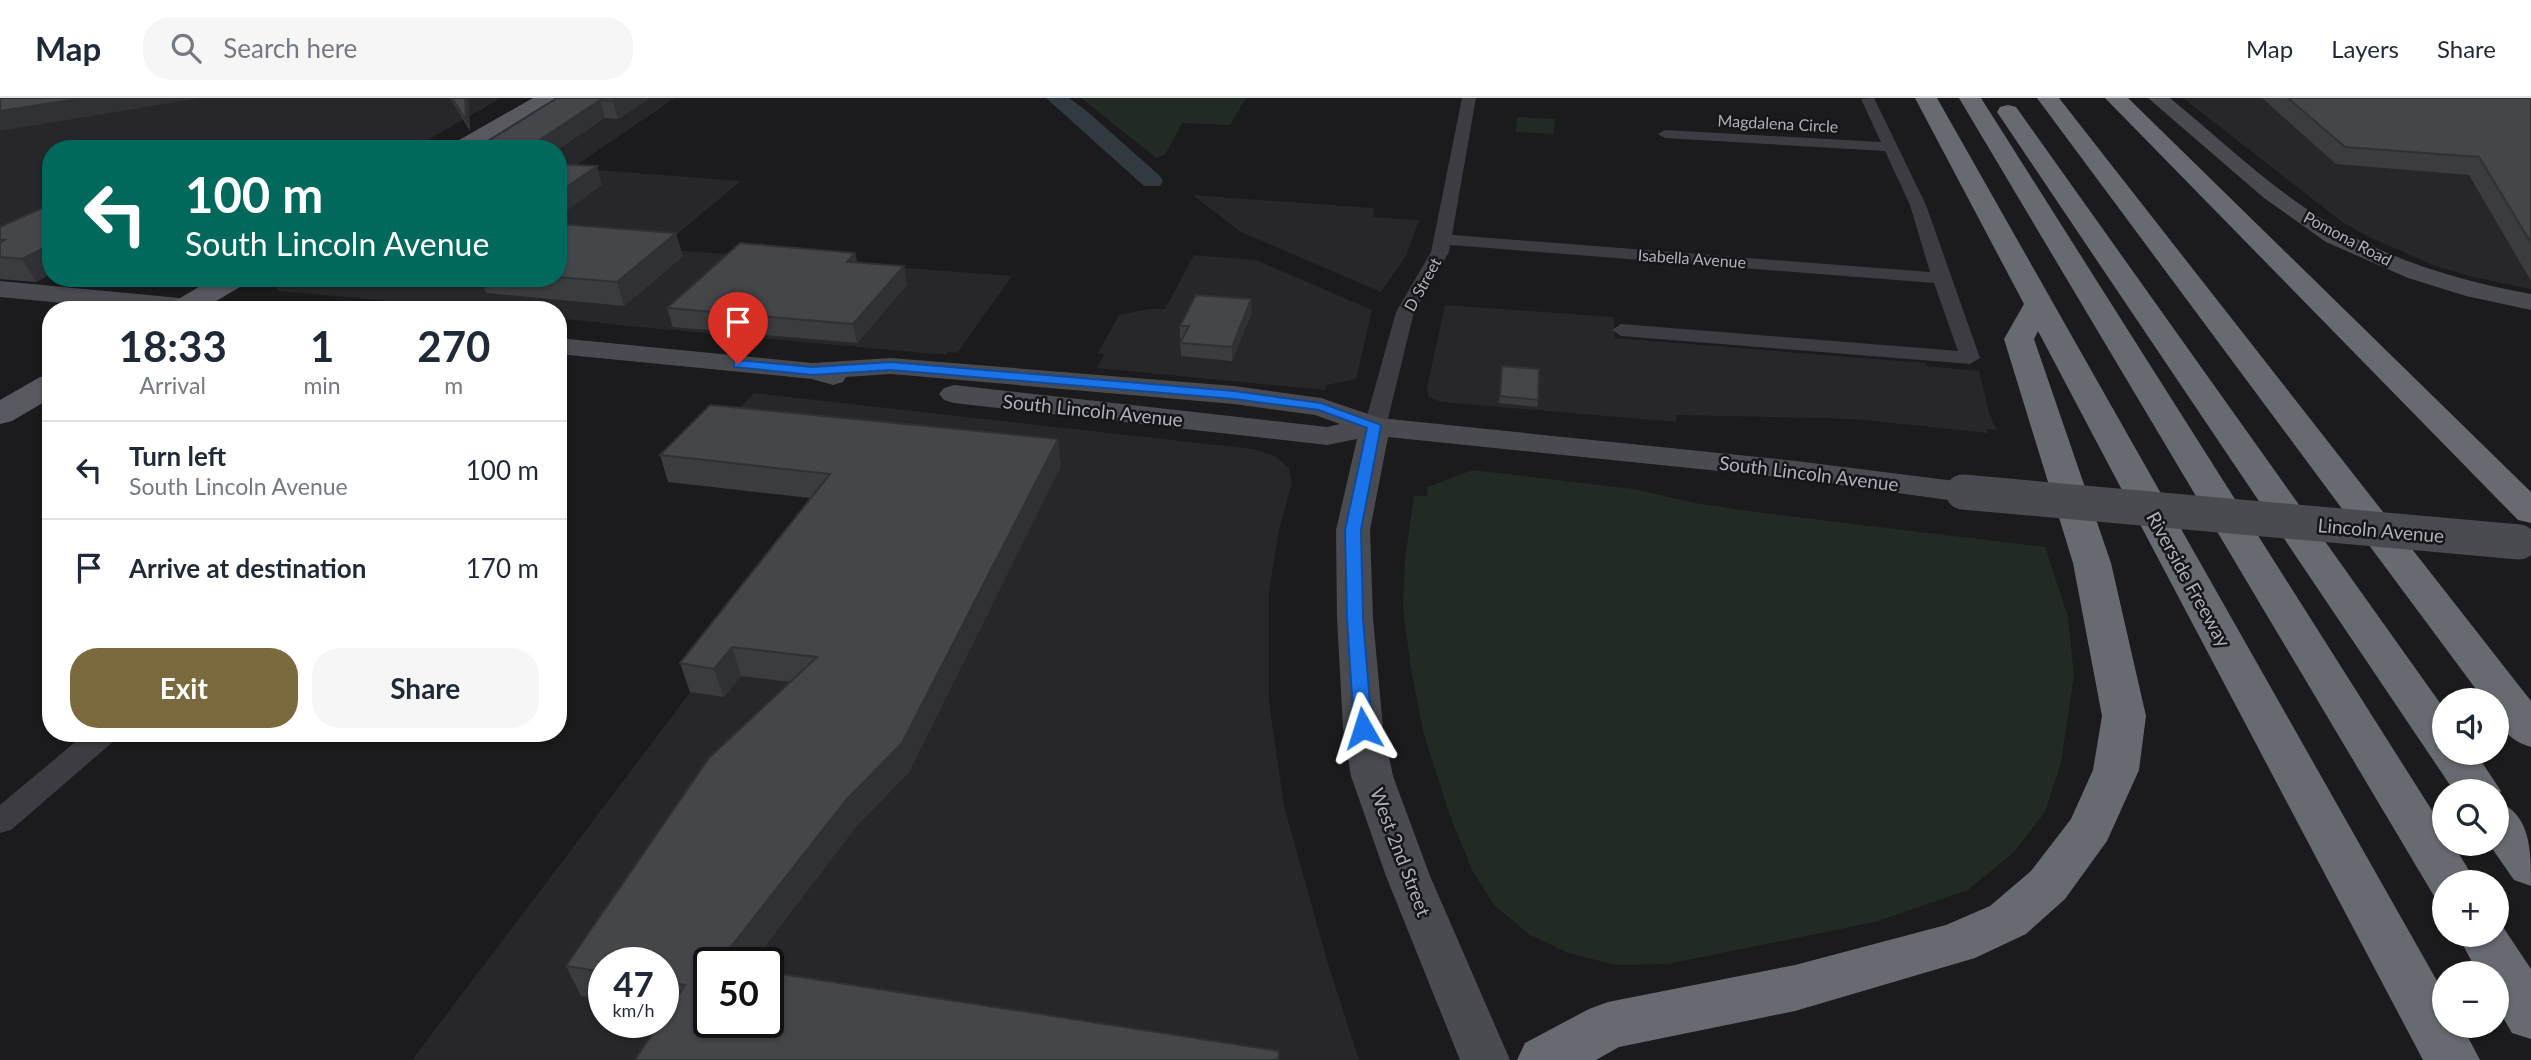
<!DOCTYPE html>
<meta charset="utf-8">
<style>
body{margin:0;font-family:Lato,sans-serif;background:#f6f6f7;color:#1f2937;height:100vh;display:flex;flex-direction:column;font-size:26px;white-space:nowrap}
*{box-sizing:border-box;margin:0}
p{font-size:23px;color:#747a83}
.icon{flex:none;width:38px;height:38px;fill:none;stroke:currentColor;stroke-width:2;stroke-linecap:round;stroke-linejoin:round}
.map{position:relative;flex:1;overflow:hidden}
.details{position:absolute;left:42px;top:203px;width:525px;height:441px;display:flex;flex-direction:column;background:#fff;border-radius:28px;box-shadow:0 2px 5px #0004}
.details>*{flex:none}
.hud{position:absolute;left:42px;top:42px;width:525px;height:147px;border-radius:28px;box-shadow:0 2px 5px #0004;background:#00695c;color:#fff;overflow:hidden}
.buttons{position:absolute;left:2432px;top:590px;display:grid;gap:14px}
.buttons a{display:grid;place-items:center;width:77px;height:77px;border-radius:50%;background:#fff;box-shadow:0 2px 5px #0004;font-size:35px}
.speed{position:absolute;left:588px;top:849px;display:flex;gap:14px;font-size:35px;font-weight:700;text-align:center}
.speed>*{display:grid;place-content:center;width:91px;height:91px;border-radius:50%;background:#fff;box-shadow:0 2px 5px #0004;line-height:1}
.speed small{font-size:18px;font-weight:400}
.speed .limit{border:4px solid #111;border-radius:10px;background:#fff;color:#111}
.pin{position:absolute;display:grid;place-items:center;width:60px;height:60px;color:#fff;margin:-72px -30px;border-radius:50% 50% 50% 0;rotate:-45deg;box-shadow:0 0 7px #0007}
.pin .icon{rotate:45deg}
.me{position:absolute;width:77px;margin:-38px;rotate:354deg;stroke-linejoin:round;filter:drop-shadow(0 0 5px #0008)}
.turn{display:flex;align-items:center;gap:24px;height:147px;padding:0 28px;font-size:32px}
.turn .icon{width:91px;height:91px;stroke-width:2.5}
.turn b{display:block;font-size:49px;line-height:60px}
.eta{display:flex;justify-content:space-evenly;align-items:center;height:119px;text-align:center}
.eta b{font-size:42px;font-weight:700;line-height:49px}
.primary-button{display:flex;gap:14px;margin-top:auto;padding:14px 28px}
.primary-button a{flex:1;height:80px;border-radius:28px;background:#7b6a3d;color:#fff;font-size:28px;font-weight:700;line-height:80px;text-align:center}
.primary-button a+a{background:#f6f6f7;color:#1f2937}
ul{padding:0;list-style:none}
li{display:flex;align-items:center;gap:21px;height:98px;padding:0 28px;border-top:2px solid #e0e1e3}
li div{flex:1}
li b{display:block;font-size:26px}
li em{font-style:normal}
header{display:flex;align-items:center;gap:42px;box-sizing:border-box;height:98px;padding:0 35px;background:#fff;border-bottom:2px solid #e0e1e3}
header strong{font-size:33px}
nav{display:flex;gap:38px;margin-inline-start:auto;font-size:24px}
.search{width:490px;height:63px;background:#f6f6f7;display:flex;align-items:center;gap:18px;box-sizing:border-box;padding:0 24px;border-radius:28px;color:#747a83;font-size:26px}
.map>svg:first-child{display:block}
</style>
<header>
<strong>Map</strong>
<div class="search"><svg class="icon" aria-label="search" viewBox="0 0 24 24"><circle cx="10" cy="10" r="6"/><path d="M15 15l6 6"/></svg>Search here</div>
<nav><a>Map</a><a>Layers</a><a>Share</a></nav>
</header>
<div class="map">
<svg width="2531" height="962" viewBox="0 0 2531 962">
<rect width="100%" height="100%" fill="#1b1a1d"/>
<path fill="#27262a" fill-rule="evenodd" d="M0,0H501L412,51H51V175L0,171Z
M581,0H675L572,70L741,83L659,151L1012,178L957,255L948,254L946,257L627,228L558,220V212H490L278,193L276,182L279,180H558V51Z
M2183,0H2531V191L2473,179L2435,168L2369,139L2342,124Z
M1193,97L1374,110L1373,119L1419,122L1406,158L1381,194L1239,133Z
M1194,157L1256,162L1372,212L1356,281L1327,287L1325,292L1097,270L1104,256L1098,255L1119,217L1150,211H1165Z
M1445,207L1614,219L1615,240L1925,265L1927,268L1979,273L1989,315L1997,332L1987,331L1988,335L1853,321L1676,317L1677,324L1441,304L1429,299L1427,290Z
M754,295L1253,351L1275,358L1289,370L1292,385L1279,432L1269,493V604L1284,708L1328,866L1359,962H412L835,403L668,384ZM604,864H663V924H604ZM709,864H768V924H709Z"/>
<path fill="#222a24" d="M1081,0H1246L1230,27L1182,25L1165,57L1156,60Z
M1517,19L1555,21L1554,36L1516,34Z
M1472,372L1634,391L1695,405L1763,415L2045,449L2068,519L2074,577L2061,665L2045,714L2014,754L1968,792L1875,824L1668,866L1615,867L1569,855L1530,837L1494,807L1473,774L1450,718L1423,633L1410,565L1403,510L1405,460L1414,398H1427L1428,389Z"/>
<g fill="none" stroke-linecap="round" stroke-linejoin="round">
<path fill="#313941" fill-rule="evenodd" d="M1046,0H1069L1088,14L1160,78L1163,83L1160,88H1144Z"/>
<path fill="#3c3c42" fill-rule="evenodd" d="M1462,0H1476L1452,137L1930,174L1910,107L1885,53L1665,40L1658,36L1665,32L1881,44L1861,1L1874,0L1926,107L1980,260L1970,266L1621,238L1612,232L1621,226L1958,253L1934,185L1450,147L1449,154L1414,214L1386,329L1382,333H1368L1364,329L1396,214L1431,154Z
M86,635H119L115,642L11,732L0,735V707Z"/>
<path fill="#4a4b51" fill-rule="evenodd" d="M2148,0H2170C2226,46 2280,99 2344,134C2402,166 2466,184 2531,196V212L2466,198L2408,180L2326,144L2264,100Z
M0,183L222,204L231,206L235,212H137L0,199Z
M558,240L812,265L891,260L1234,288L1321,300L1380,320L1796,363L1963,384L1974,387L1979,394L1974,401L1963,404L1796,381L1388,339L1370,432L1373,520L1383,630L1393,678L1430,778L1510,962H1460L1386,778L1351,678L1343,630L1337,520L1336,432L1357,341L1327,347L954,305L944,302L939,296L944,290L954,287L1327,329L1340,326L1315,317L1234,306L891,276L846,279L843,284L833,287L812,281L558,256Z"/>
<path fill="#585960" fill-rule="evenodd" d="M533,0H559L556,5L477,51H449L452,46Z
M214,180H249L245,186L201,212H166L170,206Z
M51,277V300L12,323L0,326V302L40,279Z"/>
<path fill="#686a72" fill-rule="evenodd" d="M1915,0H1937L2445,897V928H2462L2480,962H2423L2038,233L2034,241L2111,465L2146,618L2139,672L2107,743L2065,801L2026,836L1975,860L1795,913L1619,949L1596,962H1517L1525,945L1589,911L1608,904L1795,867L1946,827L1990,808L2031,773L2071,721L2093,672L2102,618L2073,465L2004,241L2024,206Z
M1959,0H1981L2445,733V746H2453L2476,784H2445V801L2434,798Z
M2037,0H2059L2531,603V649C2507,642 2497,627 2497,602H2484Z
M2105,0H2128L2531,394V425L2518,422Z
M2008,7L2016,9L2445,612V654H2475L2501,693L2497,700V693H2454L1997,14L2000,9Z
M2497,703C2531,717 2531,751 2531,788L2514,782L2489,746H2497Z
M2497,820L2531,871V941L2512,935L2497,909V875H2478L2457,836H2497Z"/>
<path stroke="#4a4b51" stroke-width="35" d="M1963,394L2519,444"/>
</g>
<path fill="#3b3c40" d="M450,0H468L470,33Z
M557,0H650L618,21L605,20Z
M2262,0H2531V183L2469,77L2336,66Z
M51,106V176L36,184L0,181V129Z
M558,126L683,158L624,208L486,195L480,180H558Z
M855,155L857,165L907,187L857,245L673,229L667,210Z
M1252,214L1232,263L1181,258L1180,245L1182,241H1180V228Z
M1502,268L1538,302L1537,309L1499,305Z
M1058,341L1061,368L909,674L855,730L753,864H709L669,911H663V864H604V901L581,898L566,868L791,584L741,578L724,599L690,594L680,565L811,400L668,384L660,357Z"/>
<path fill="#303134" d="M83,0H201L0,33V13Z
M465,0H468L470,33L466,22Z
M618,0H650L618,21L613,3Z
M600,2L605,20L558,52L526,51Z
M597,68L602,87L561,117L558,107V95Z
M676,135L683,158L624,208L617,184Z
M42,151L51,166V176L36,184L22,161Z
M855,155L859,173L847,164Z
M904,168L907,187L857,245L853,226Z
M1251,201L1252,214L1232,263V249Z
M1058,341L1061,368L909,674L855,730L753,864H719L847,701Z
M732,549L741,578L724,599L714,571Z"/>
<path fill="#45464a" stroke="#303134" stroke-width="2" d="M0,0H83L0,13Z
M452,0H465L466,21V22Z
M557,0H618L613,3L600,2L526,51H475Z
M2288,0H2531V145L2479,59L2345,49Z
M558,66L597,68L558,95Z
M51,106V152L42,151L22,161L0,159V145L5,142H0V129Z
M558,126L676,135L617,184L558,179Z
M740,145L855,155L847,164L904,168L853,226L667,210Z
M1196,197L1251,201L1232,249L1180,245L1189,228H1180Z
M1502,268L1539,271L1538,302L1500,298Z
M710,307L1058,341L902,645L847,701L719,864H709V924H768V874L1279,953L1278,962H635L660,924H663V920L685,887L663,883V864H604V874L566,868L709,660L817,559L732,549L714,571L680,565L830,376L660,357Z"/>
<path fill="#1a73e8" stroke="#114b97" stroke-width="2" d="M738,262L812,269L891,264L1234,293L1321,305L1379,326L1381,328L1361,432L1363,520L1372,630L1369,635H1356L1354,630L1347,520L1345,432L1367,330L1319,312L1234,301L891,272L812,277L734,269V263Z"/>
<g text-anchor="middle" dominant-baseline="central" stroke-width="5" stroke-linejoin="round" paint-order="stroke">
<g font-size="16" fill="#aeb1bb" stroke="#161518">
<text transform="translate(1778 25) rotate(3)">Magdalena Circle</text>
<text transform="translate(2348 140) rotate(28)">Pomona Road</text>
<text transform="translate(1692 160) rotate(4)">Isabella Avenue</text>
<text transform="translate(1422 186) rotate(-61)">D Street</text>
</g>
<g font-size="19" fill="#aeb1bb" stroke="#161518">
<text transform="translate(1093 312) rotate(6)">South Lincoln Avenue</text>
<text transform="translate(1809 375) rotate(7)">South Lincoln Avenue</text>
<text transform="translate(2381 432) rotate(5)">Lincoln Avenue</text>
<text transform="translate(2189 481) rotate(61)">Riverside Freeway</text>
<text transform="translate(1401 754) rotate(69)">West 2nd Street</text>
</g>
</g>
</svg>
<div class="buttons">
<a><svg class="icon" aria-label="sound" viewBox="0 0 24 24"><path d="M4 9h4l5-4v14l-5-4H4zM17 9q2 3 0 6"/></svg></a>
<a><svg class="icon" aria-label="search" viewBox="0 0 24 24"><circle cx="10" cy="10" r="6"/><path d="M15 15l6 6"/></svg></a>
<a>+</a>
<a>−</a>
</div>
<div class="speed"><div>47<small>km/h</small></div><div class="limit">50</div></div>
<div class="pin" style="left:738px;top:266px;background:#d93025"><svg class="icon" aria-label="arrive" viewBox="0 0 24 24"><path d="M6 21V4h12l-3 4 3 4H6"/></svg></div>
<svg class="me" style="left:1363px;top:630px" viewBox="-20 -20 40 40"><path d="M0-17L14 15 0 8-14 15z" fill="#1a73e8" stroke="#fff" stroke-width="4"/></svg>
<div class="hud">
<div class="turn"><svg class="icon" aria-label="left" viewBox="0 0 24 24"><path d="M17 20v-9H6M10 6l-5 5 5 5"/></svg><div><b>100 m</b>South Lincoln Avenue</div></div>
</div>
<section class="details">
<div class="eta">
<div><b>18:33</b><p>Arrival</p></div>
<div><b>1</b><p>min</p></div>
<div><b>270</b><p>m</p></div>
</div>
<ul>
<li><svg class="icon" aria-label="left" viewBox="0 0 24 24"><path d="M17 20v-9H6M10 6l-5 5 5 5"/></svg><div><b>Turn left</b><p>South Lincoln Avenue</p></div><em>100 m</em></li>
<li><svg class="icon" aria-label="arrive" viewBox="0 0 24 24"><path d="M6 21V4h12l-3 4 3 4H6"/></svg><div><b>Arrive at destination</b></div><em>170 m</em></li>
</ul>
<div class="primary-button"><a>Exit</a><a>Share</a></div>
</section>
</div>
